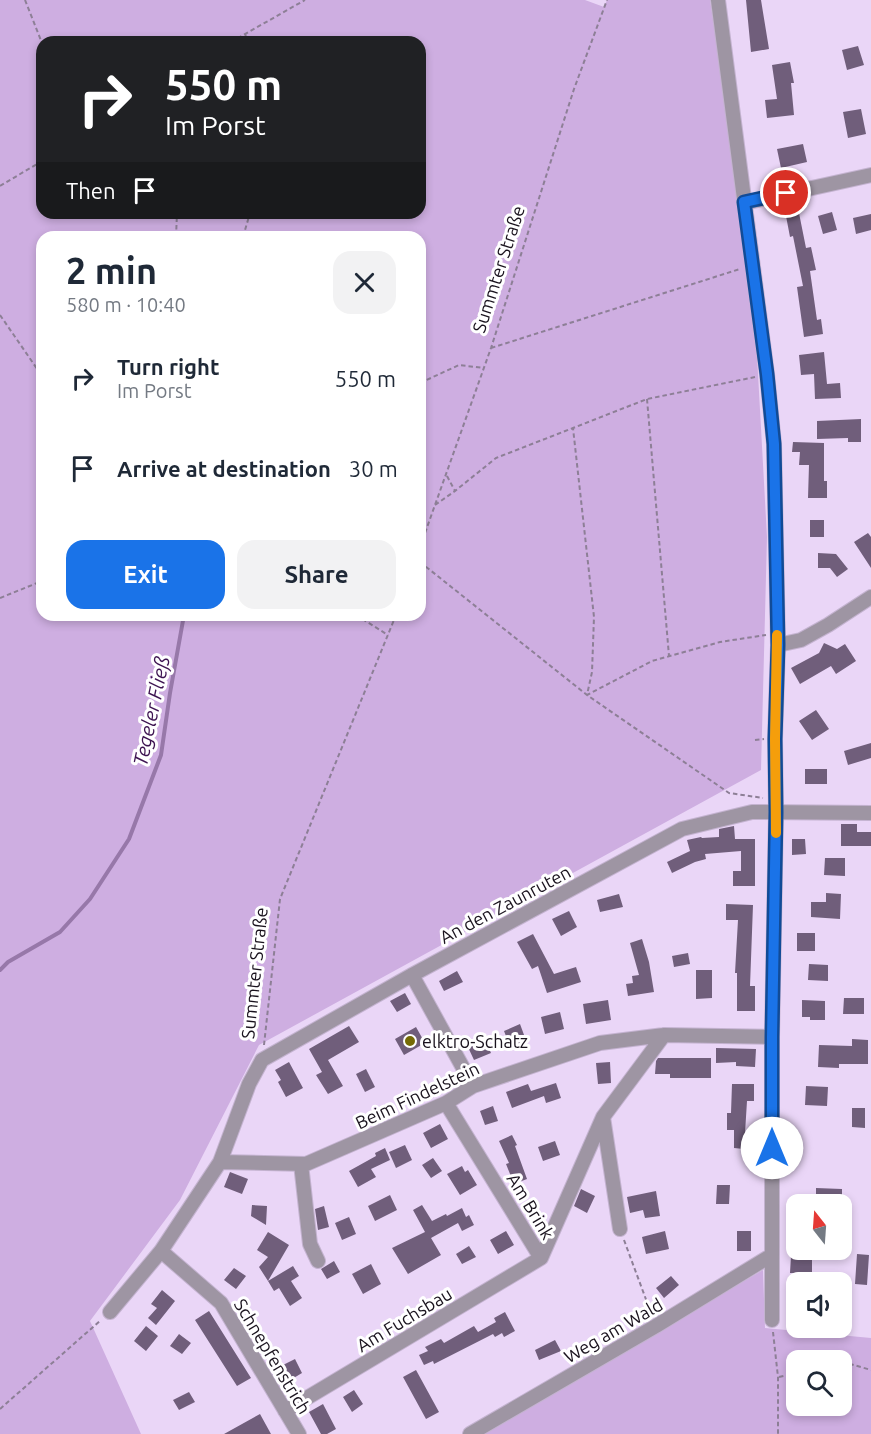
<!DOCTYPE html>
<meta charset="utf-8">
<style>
body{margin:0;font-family:Ubuntu,sans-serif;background:#f2f2f3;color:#1f2937;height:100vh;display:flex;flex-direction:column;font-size:22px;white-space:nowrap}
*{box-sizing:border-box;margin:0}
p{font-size:20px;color:#747a83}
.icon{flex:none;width:33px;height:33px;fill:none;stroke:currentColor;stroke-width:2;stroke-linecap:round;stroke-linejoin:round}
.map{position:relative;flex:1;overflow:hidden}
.panel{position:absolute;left:36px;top:231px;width:390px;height:390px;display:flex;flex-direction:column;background:#fff;border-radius:18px;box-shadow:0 3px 9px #0003}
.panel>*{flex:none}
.guide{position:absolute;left:36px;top:36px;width:390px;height:183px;border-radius:18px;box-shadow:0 3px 9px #0003;background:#202124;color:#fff;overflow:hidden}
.needle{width:39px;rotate:343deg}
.tools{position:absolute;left:786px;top:1194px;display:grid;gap:12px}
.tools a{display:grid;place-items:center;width:66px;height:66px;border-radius:12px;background:#fff;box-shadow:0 3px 9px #0003;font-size:30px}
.pin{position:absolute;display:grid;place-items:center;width:51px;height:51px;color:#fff;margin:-26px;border:3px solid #fff;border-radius:50%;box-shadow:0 2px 6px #0007}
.me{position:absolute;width:66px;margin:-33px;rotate:0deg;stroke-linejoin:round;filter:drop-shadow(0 0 4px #0008)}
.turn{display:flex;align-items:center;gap:21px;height:126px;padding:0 30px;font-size:27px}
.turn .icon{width:78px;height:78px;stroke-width:2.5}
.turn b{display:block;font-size:42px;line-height:51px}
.then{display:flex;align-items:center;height:57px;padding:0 30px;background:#0003;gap:12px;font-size:22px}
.round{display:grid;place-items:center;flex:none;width:63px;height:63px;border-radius:18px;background:#f2f2f3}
.overview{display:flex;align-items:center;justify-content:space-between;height:102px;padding:0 30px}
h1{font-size:36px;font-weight:600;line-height:45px}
.cta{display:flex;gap:12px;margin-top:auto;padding:12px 30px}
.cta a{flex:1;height:69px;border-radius:18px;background:#1a73e8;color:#fff;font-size:24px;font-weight:600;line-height:69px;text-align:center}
.cta a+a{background:#f2f2f3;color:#1f2937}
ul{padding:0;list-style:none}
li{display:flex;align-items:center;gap:18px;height:90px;padding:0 30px}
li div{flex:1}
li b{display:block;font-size:22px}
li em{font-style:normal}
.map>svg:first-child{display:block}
</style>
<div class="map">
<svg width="871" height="1434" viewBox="0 0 871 1434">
<rect width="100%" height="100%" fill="#ead6f7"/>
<path fill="#ceaee1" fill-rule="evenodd" d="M0,0H585L604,7L607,0H710L752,265L767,537L761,770L259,1045L180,1200L90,1321L141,1434H0ZM42,42H420V213H42ZM42,237H420V615H42Z
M763,1270L765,1328L871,1338V1434H482ZM796,1360H842V1406H796Z"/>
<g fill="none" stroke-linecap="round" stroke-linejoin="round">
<path stroke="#9778a9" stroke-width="4" d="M0,970L8,962L60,932L90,899L129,839L161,755L170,693L184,615"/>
</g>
<path fill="#705e7b" d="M746,0H761L769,49L751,52Z
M858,46L864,65L847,70L842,50Z
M790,62L794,83H791L794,115L767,118L765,100L777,99L772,65Z
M861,109L866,134L848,138L843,112Z
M803,144L807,162L781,168L777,149Z
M832,212L837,230L823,234L818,216Z
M799,213L806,248L811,247L816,270L810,271L817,320L821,319L823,334L804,337L797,287L803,286L793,236L790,237L786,216Z
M871,214V230L856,234L853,218Z
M824,352L827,384L840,383L841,398L815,399L814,374L801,375L799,355Z
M861,419V442H848V438L817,439V421Z
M793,442L824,443V481H827V498H808L809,465H799L800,452H792Z
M810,520H824V537H810Z
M868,533L871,537V568L854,542Z
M818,553L836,554L848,569L837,577L830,568H818Z
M824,643L837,649L845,644L856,661L836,674L831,666L800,684L791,668L819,653Z
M816,710L829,729L812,740L799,721Z
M871,743V758L848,765L844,751Z
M805,769H827V784H805Z
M841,824H857V832H871V846H841Z
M734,826L735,839H755V886H733V871H741V851L705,854L706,859L695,862L672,873L667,862L690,851L687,840L701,837L702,838L719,837V829Z
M792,839H805L806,854L792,855Z
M825,858H845V876L824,875Z
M826,893L841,894L840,919L811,917V902H826Z
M619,894L623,907L600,912L597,900Z
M726,904L753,905L750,986H755V1011H737V973H735L738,920H726Z
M569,911L577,927L561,936L552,919Z
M797,933H815V951H797Z
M533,934L554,974L576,967L581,982L547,993L538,966L532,969L517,942Z
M642,939L649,962L654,992L628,996L626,984L633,983L632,976L639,975L630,943Z
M688,953L690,964L674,967L672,956Z
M809,964L828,965V981L808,980Z
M696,970H712V998L696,999Z
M457,971L463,982L444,991L439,981Z
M405,993L411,1004L397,1012L390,1001Z
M844,998H864V1014H843Z
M608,1000L611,1020L586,1024L583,1004Z
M802,1000L825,1001V1020H810V1017H802Z
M560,1012L564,1029L545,1034L541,1017Z
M520,1024L527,1043L511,1049L504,1031Z
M349,1026L359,1042L328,1060L343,1086L328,1094L316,1075L322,1072L309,1049Z
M416,1027L425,1043L404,1055L395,1039Z
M484,1037L491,1053L474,1060L467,1045Z
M852,1039L868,1040V1064H839V1068L818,1067L819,1045L852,1046Z
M716,1048L756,1049L755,1067L736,1066V1062L716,1063Z
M658,1058H711V1078H670V1074H655L656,1061Z
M289,1062L303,1088L286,1097L278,1082L281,1080L275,1070Z
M610,1062L611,1083L598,1084L596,1063Z
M366,1069L375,1087L365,1092L356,1074Z
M556,1083L561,1098L546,1103L544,1096L512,1108L506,1092L528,1084L531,1091Z
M732,1084H754V1101H747L744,1149L734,1148V1130H727V1113H731Z
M806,1086L828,1087L827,1106L805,1105Z
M493,1106L498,1121L485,1125L480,1111Z
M852,1108H865V1128L852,1127Z
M440,1124L448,1139L431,1148L423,1133Z
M512,1135L517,1145L515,1146L527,1179L514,1184L506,1164L509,1163L499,1141Z
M555,1141L560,1155L543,1161L538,1147Z
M405,1145L412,1160L396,1168L389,1152Z
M385,1148L390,1160L371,1169L376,1177L358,1187L349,1171L376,1156L375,1153Z
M433,1158L442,1171L431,1178L422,1165Z
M462,1166L465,1172L468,1170L477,1185L460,1195L447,1174Z
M230,1172L248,1179L242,1194L224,1187Z
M717,1185H730L729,1204H716Z
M816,1188L842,1189V1204H816Z
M581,1189L595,1196L587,1213L574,1206Z
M656,1191L660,1216L645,1218L643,1210L630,1213L627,1197Z
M390,1195L397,1210L375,1221L368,1206Z
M252,1205L267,1206L266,1225L251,1216Z
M422,1205L432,1221L446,1214L447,1216L462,1208L466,1217L469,1215L474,1225L462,1231L458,1223L431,1238L441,1255L408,1274L392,1248L425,1232L413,1210Z
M324,1206L329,1227L318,1230L315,1209Z
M349,1217L356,1234L342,1240L335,1223Z
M506,1231L514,1245L498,1254L490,1240Z
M665,1231L669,1249L646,1254L642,1237Z
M737,1231H751V1251H737Z
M268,1232L289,1245L268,1281L259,1267L268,1257L257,1250Z
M469,1246L476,1257L462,1264L456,1254Z
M857,1254L869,1255L867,1285L855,1284Z
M791,1256H812V1273H790Z
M334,1261L340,1272L327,1279L321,1269Z
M371,1264L381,1284L363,1294L352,1274Z
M293,1266L299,1276L291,1281L302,1298L290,1306L279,1288L274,1291L268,1281Z
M234,1268L246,1276L236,1289L224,1280Z
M671,1276L679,1285L664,1298L656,1288Z
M162,1290L175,1301L156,1325L148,1318L157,1308L151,1304Z
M209,1311L251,1378L237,1386L195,1320Z
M505,1312L515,1331L504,1337L502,1333L495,1337L493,1334L434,1364L433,1361L424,1365L419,1355L428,1351L425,1347L441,1339L444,1343L474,1326L478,1332L496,1322L494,1318Z
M146,1326L158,1336L146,1351L134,1341Z
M179,1334L191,1343L182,1354L170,1346Z
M555,1340L561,1351L539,1360L535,1350Z
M295,1359L302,1373L287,1382L279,1367Z
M416,1370L439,1412L426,1419L403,1377Z
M354,1390L363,1404L352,1412L343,1397Z
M189,1392L195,1402L179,1410L173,1400Z
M323,1404L336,1429L327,1434H321L309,1412Z
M260,1414L271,1434H224Z"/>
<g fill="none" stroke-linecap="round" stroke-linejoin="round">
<defs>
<path id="minor" d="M718,0L767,374L774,444L778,645L775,739L776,812L772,1037V1320
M744,203L871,175
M778,645L801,640L828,625L871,597
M412,975L473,1086
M446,1103L541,1258L603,1117L664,1035
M603,1117L620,1229
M220,1162L306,1164L446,1103L473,1086L600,1043L664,1035L772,1037
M301,1164L310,1244L318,1261
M161,1251L221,1303L299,1434
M110,1312L161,1251L220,1162L249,1084L262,1060L412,975L682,829L752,812L871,813
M285,1411L541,1258
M470,1434L656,1326L772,1255"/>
</defs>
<use href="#minor" stroke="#c4b3d0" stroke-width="16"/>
<path stroke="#8d7f96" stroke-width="2" stroke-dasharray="4.5 3" stroke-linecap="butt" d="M25,0L42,43
M245,33L247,42
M231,42L305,0
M0,186L42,161
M176,237L177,213
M243,237L250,213
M0,315L42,376
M491,348L740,269
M755,377L647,399L573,428L594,617L592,672L587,695L652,661L720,642L766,635
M420,383L459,365L484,368
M647,399L669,656
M447,476L455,491L496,458L573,428
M435,505L455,491
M420,547L491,348L574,89L607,0
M420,562L587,695L729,793L763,798
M0,598L42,581
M356,615L388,635
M755,740L764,739
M264,1045L280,899L396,615
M624,1240L651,1313
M773,1332L778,1377V1434
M842,1364L847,1363L871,1370
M779,1377L796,1373
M0,1409L101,1320"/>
<use href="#minor" stroke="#9e95a3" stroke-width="14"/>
</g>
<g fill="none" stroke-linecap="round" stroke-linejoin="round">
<defs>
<path id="route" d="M772,1148V1037L776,812L775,739L778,645L774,444L767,374L744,202L786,193"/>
</defs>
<use href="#route" stroke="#114b97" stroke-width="15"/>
<use href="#route" stroke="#1a73e8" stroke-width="10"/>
<path stroke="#f59e0b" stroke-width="10" d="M776,833L775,739L777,635"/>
</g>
<circle fill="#756b05" stroke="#fff" stroke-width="2" cx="410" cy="1041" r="6"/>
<g text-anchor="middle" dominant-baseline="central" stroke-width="6" stroke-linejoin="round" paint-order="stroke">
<g font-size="18" fill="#19121d" stroke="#fff">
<text transform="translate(498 269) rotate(-72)">Summter Straße</text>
<text transform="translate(505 904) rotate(-28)">An den Zaunruten</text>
<text transform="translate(254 973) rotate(-84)">Summter Straße</text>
<text transform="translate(417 1095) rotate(-25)">Beim Findelstein</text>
<text transform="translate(531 1206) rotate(59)">Am Brink</text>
<text transform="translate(404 1319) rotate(-31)">Am Fuchsbau</text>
<text transform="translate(613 1330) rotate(-30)">Weg am Wald</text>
<text transform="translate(273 1356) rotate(59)">Schnepfenstrich</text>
</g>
<g font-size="18" fill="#19121d" stroke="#fff" text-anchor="start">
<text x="422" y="1041">elktro-Schatz</text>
</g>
<g font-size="20" font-style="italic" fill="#3d1351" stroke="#fff">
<text transform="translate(151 711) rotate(-78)">Tegeler Fließ</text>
</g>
</g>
</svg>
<div class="tools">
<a><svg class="needle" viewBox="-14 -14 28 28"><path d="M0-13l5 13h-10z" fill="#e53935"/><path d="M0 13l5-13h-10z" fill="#747a83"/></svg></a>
<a><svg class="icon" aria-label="sound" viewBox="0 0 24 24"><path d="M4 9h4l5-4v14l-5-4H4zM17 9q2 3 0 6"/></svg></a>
<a><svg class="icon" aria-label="search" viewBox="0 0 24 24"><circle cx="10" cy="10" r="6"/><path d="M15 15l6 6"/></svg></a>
</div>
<div class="pin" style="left:786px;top:193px;background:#d93025"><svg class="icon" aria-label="arrive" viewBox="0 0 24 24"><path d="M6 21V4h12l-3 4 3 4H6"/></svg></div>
<svg class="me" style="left:772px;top:1148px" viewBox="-20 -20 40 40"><circle r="19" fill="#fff"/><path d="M0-13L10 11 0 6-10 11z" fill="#1a73e8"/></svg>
<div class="guide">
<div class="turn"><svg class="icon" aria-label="right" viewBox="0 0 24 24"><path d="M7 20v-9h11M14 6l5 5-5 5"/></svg><div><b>550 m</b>Im Porst</div></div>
<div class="then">Then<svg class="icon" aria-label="arrive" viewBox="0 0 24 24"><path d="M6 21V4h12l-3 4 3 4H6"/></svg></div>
</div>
<section class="panel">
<div class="overview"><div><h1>2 min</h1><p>580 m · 10:40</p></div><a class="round"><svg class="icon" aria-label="close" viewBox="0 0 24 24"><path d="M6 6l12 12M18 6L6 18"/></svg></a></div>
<ul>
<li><svg class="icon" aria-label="right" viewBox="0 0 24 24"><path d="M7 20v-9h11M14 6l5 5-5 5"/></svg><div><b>Turn right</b><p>Im Porst</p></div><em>550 m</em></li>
<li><svg class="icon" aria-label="arrive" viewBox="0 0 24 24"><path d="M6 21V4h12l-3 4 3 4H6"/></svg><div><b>Arrive at destination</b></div><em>30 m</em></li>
</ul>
<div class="cta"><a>Exit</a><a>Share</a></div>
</section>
</div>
